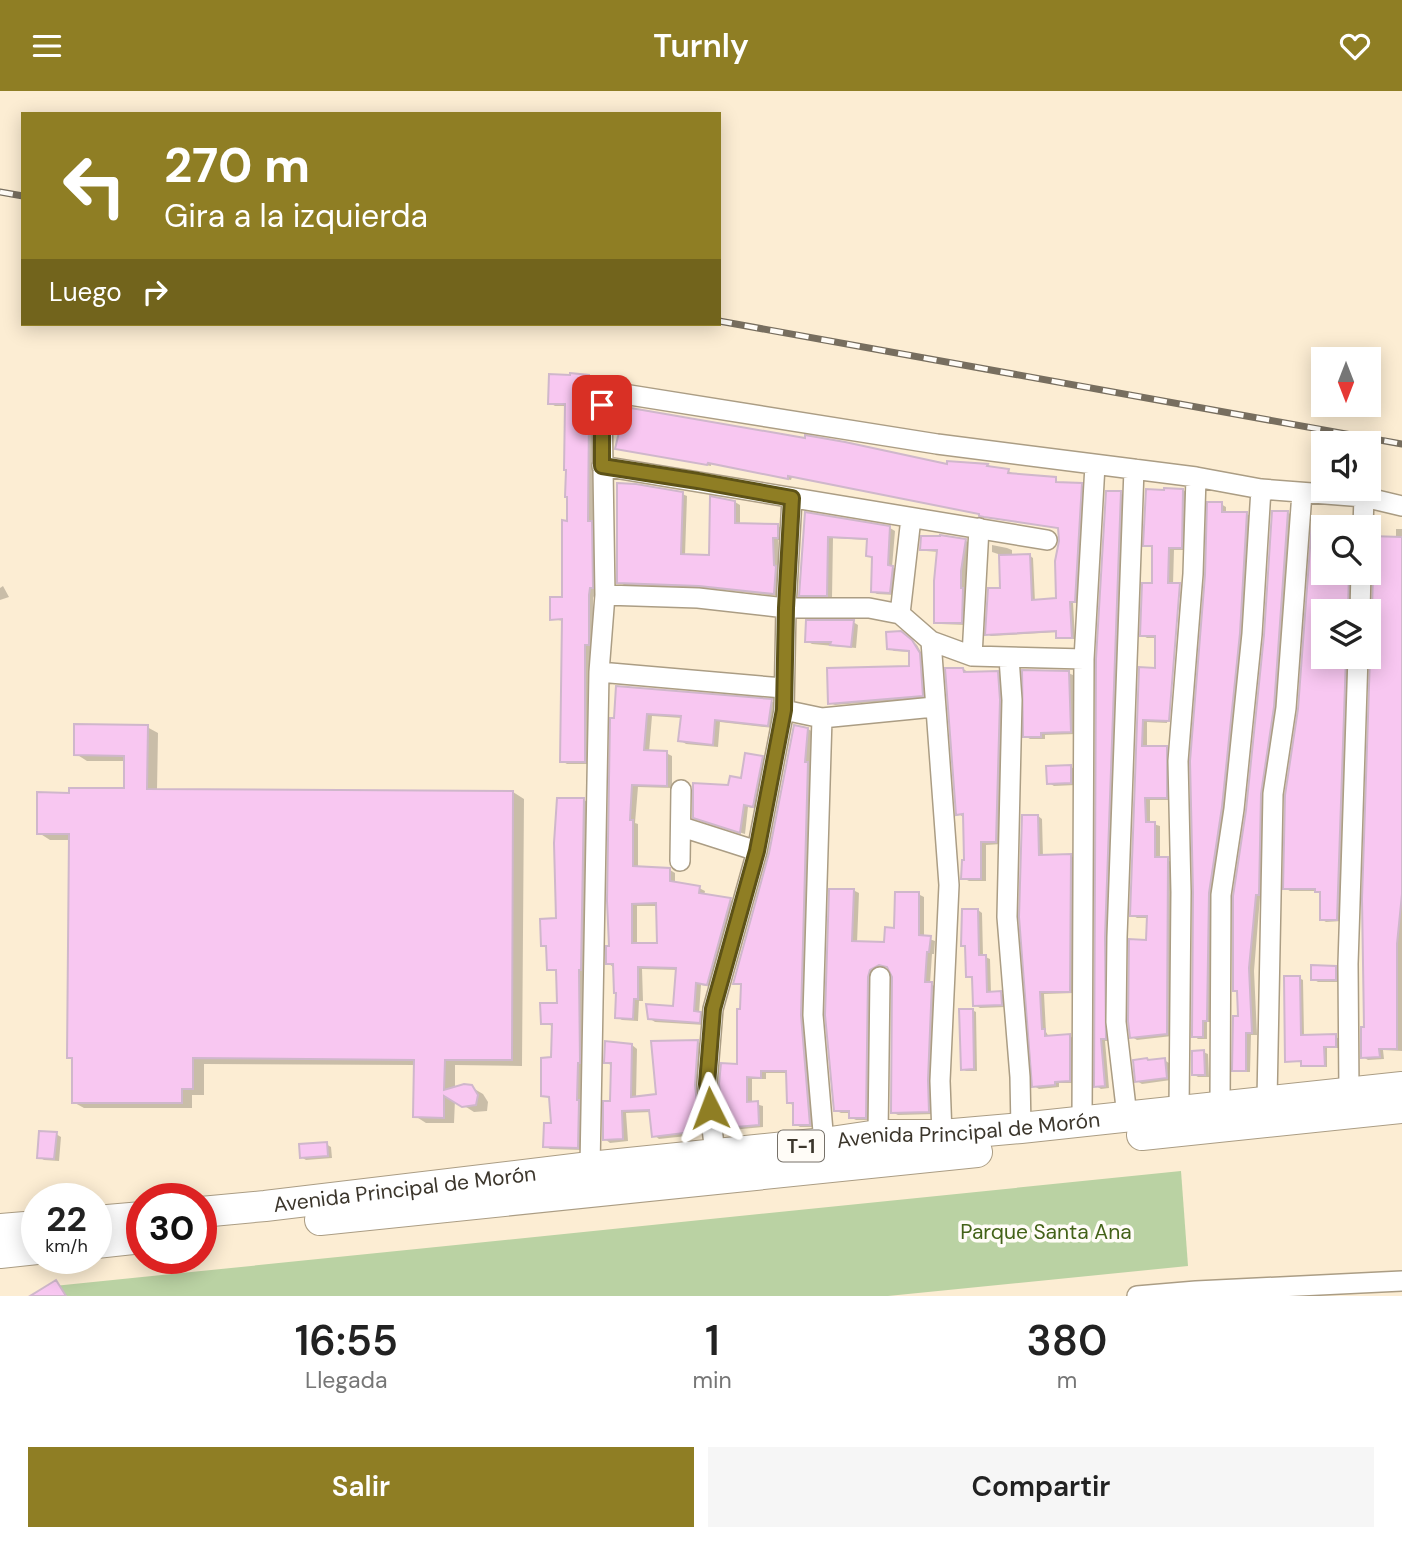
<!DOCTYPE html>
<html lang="es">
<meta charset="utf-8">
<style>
body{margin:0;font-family:"DM Sans",sans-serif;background:#f6f6f6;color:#222;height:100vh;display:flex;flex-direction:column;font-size:26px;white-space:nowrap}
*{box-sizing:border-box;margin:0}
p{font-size:23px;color:#767676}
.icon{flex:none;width:38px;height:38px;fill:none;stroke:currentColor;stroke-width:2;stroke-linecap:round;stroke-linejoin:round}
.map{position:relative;height:1205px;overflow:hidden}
.panel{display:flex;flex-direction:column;background:#fff;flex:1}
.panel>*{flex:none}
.hud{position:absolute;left:21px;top:21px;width:700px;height:214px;border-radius:0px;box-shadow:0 4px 18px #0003;background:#8f7e24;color:#fff;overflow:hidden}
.needle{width:46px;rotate:180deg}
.tools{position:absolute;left:1311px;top:256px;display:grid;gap:14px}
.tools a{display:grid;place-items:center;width:70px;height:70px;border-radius:0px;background:#fff;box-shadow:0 4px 18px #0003;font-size:35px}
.speed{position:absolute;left:21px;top:1092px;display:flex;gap:14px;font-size:35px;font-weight:700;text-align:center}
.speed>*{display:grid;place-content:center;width:91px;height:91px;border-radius:50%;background:#fff;box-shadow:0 4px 18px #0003;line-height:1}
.speed small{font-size:18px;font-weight:400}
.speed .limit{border:10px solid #d22;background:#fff;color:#111}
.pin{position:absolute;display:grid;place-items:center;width:60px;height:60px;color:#fff;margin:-30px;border-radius:14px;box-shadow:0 4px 10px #0006}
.me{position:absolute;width:77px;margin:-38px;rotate:357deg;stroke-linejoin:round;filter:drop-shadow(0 0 5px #0008)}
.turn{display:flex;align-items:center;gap:24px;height:147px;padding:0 28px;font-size:32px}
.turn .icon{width:91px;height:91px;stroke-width:2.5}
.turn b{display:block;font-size:49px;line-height:60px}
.then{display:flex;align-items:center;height:66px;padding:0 28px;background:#0003;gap:14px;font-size:26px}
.eta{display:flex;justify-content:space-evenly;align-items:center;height:119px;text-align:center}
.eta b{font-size:42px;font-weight:600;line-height:49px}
.primary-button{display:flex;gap:14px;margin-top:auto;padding:14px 28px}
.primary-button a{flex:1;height:80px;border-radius:0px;background:#8f7e24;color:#fff;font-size:28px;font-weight:600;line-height:80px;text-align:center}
.primary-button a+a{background:#f6f6f6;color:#222}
header{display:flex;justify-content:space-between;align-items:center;height:91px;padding:0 28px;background:#8f7e24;color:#fff;font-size:32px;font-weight:600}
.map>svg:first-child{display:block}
</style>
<header><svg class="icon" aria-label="menu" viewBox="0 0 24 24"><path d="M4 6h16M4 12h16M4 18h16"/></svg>Turnly<svg class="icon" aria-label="heart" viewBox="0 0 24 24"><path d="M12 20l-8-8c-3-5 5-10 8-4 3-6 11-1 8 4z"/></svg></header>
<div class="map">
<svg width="1402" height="1205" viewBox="0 0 1402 1205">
<rect width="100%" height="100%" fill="#fcedd3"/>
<path fill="#bad2a3" d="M1181,1080L1188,1175L888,1205H40L54,1195Z"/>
<path fill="#0003" fill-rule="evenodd" d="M588,285L593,288L591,327L594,329L593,433L596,435L597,499L593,507V556H590V673H567L562,670L564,530L552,528L564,508L569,431L566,315H555L550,312Z
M617,357L948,375L987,374L1008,380L1012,382V384L1055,388L1059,393L1081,394L1085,396L1078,512H1073L1075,548H1062L1058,546V541L991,545L987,543L1002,499L1001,464L992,461V454L1007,457L1012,459V465H1030L1033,467L1035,511L1058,509L1061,450L1059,437L989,427L981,423L792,386L791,389L711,372V375Z
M1183,399L1188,402L1186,459H1174L1173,494H1178L1167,632L1147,631V657H1166L1172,660L1171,709H1150V732L1160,735V768L1173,771L1172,945L1137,949L1132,946L1148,851L1149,827H1137L1132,824L1141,578H1156V547H1147L1142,544L1153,494L1154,457L1145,454Z
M1120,402L1125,405L1110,950H1105L1109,997L1101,998L1096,995Z
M682,403L687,405L685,465L711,466L735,411L740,414V434L777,435L782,437V449H778V478L780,479L779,505L706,497L624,494L619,491Z
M1221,413L1226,416V423H1247L1252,426L1244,545L1211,931H1207V948H1198L1194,945Z
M1274,422H1288L1293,424L1263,806H1260L1254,880L1257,944H1251L1250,981H1239L1234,979L1239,927V902L1235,899L1248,719L1266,544Z
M807,423L890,437L895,440L892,476L897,479L895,504L877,503L872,500V467L867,464L869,449L833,447L832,507H806L801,504Z
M1314,432L1350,433L1355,436H1323V481H1354L1353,520H1323V565H1352L1342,830L1326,831L1321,828V803L1317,800H1290L1285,797Z
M1396,438H1402V960L1383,959L1384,968L1368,969L1363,966L1365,938L1372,565L1368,557V531L1374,521V475L1368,471V448L1396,447Z
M966,450L970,452L966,483V500L968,501L966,534L941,533L936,531L939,461L926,460L922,458Z
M3,495L9,506L0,509V497Z
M1181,495L1185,497L1174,632H1171Z
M853,531L858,534L856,557L812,553L807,550Z
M907,545L917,554L924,567L927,607L835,614L830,612L911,576V561L894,560L889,557Z
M963,578L970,582H997L1003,585L1001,753L986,754V790H969L963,787L966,771L963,726L958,722Z
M1068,582L1073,584L1076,643L1045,644V648H1030L1025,645Z
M618,597L771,610L777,613L774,637L720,631L718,656L686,653L680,649L682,627L652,625L649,661L666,662L672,665V697L638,696L635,732L638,733V777L670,779L675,782V792L699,797L705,800L704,805L731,809L736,812L712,896L701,894L699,922L705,925V934L655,931L649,927L675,917L678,879L642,878L643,910H639L638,930L622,929L617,926L618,902L613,876L608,872L610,857ZM637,815H658L659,854H637Z
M147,636L158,642L157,699L513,701L524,708L522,975L455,974V997L471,996L483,1003L488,1011L487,1020L474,1021L455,1009L454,1032H426L415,1025L416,974L204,973V1004H192V1017H84L73,1011L74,968L69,966L70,749H50L39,742L70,703L125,699L126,670H87L76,663Z
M808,638L813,641L810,674L813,676L815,1036H800L795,1033L794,1015L788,1011V982H766V988H752V1012L763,1015V1036L731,1039L726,1036L738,974L743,895L735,892Z
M762,667L767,669L758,718L748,716L745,743L700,729L729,696L742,689Z
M1071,676L1076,679V694L1054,695L1049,692Z
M559,709H584L589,712L583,1059L550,1058L545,1055L553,1034L551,1008L543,1004L553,968V935L542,932L559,913L558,881L548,878V857L542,854L557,829Z
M1038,725L1042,728L1043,766L1070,765L1075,767L1074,902L1044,903L1046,941L1049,946L1070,945L1074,948V992H1059V996L1039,998L1034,995Z
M853,799L859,802L857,852L886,853L918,803L924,806V846L935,850L934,863H932L930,893L937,896L934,1023L898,1024L892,1021L894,886L889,877L886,876L875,882L871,1029H856L850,1026V1022H841L835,1019Z
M978,819L982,822L983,865L990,868L991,902H1000L1005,904L1006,916L980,917L975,914L974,888L967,885Z
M1335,877L1340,880V891H1318L1313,888Z
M1299,887L1303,889L1304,945L1339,947V957H1327V976H1306L1303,971L1287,970Z
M972,919L976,921L977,980H966L962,978Z
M698,951L703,954L705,1043L659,1048L654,1044L651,1021L626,1022L628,1050L610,1052L605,1048L612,1012V975L606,971L632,954L637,958L636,1007L658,1004Z
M1203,961L1208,963L1209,986H1198L1193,983Z
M1164,969L1169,972L1171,989L1142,993L1137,990Z
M56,1043L61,1046L59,1070L44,1069L39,1066Z
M326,1053L331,1056L332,1067L306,1069L301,1066Z"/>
<path fill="#f8c7f1" stroke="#cfb7cb" stroke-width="2" fill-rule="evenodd" d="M570,282L589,284L586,324H589L588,430H592L593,497H590L589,504V554H585V671H560L562,528L550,529V506H562V429L567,430V406H565L566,379H564L565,313H548L549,283L570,284Z
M625,316L805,347V344L845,351L947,373V370L988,373L987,375L1009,378L1008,382L1056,386V391L1082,392L1075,511H1070L1072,547H1056V540L985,544L988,497H1000L999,464L1030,463L1032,509L1056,507L1055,470L1059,450L1058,437L984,426L979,425V423L788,385V388L708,372L707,374L615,358Z
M617,392L636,393L683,401L681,463L709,464L710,405L735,410V432L778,433V447H773L774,474L776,475L774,503L699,495L617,492Z
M1164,397L1183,398L1182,457H1169L1168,492H1180L1169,630L1143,629L1142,655H1167V707H1145L1146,731H1155V766H1168L1167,943L1130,947L1128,930L1129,848L1146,849L1147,825H1130L1139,576L1155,577V545H1140L1142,492H1152V455H1143L1146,398L1164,399Z
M1106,400H1121L1105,846L1106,948H1101L1105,995L1094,996L1096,568Z
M1207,411H1222V421H1247L1240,542L1222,716L1209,802L1207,930H1203V946H1192L1193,801L1190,670L1205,484Z
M1272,420H1288L1274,616L1261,703L1259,804H1256L1249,877L1252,942H1246V980H1232L1233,925H1238L1237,900H1233V805L1246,719L1264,544Z
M805,421L890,435L888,474L893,475L890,502L871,501L872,466L866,465L867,448L828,446L827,505H799Z
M1312,430H1323L1322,481H1349L1348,520H1323V565H1346L1337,829H1320V801H1315V798H1283L1285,704L1298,618Z
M940,444L966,448L961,480V497H963L962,532H934V490L937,459H920L921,445H940Z
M1370,445L1402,446V803L1397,853V958H1379L1380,966L1361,967V936H1364L1362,808L1370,565L1368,528L1372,520L1373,481L1371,474Z
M806,529H854L851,556L830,554L831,551H805Z
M901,540L912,549L920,562L923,605L828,613L827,577L909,575V560L887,558L886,541Z
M945,577H963L964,581L998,580L1000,609L996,751H981V788H961L962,769H964L963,723L956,724Z
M1022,579L1069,580L1071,641L1041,642V646H1023Z
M616,595L772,608L768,635L715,629L713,654L678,650L681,625L647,623L644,659L667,660V695L632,694L630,729H633V775L670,777V790L700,795L699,802L731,807L707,894L696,892L694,920L701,921L700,932L648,928L646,913L673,915L676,877L638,876V908H634L633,928L615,927L616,902H614L613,873H606V855H609L607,810L610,627H614ZM656,812L657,852H632V813Z
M74,633L148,634L147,698L513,700L512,969H445L444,999L464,993L472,994L478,1004L476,1014L462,1016L444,1005V1027L413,1026L414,969L193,967V998H182V1012H72V967H67L69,743H37V701L69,702V697H124V665L74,664Z
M794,634L808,637L805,671H808L801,924L810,1034H793V1012H787L786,980H761V987L747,986V1011L758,1010L759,1034L724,1037L719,993L721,972L737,973V918H740L741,893H733L769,762Z
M745,662L763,665L753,716L744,714L740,742L693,727V692L728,694L730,685L741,687Z
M1071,674V692L1047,693L1046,675Z
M557,707H584L581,879H579L580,972H578L577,1009H579L578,1057L543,1056L544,1032H551L549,1006L541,1005V967L551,966L552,933H541L540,912H557L556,879H547L546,855H541L540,828L556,827L554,752Z
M1022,724H1038L1039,764L1071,763L1070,901H1040L1042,938H1045V945L1070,943V990L1055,991V994L1032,996L1019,826Z
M829,798H854L852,850L884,851L885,836L894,837L895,801H919V844L931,845L929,861H927L925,891H932L928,989L929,1021L891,1022L892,886L887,876L879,874L870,879L868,886L866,1027H849V1020H834L825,924Z
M962,818H978L979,864H986L987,901L1001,900L1002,914L973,915L972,886H966L965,855H961Z
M1311,874L1336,875V889H1311Z
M1284,885H1300L1301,944L1336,943V956H1324L1325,975H1301V970L1285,971Z
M959,918H973L974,978L961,979Z
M698,949L695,994L700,1040L652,1046L649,1019L622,1020L623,1048L603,1049V1010H610L611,972H604L605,950L632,953L631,1006L656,1003L651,950Z
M1204,959L1205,984H1192V960Z
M1147,967L1148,969L1165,967L1167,987L1135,991L1133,969Z
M39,1040L57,1041L54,1068L37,1067Z
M327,1051L328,1065L300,1067L299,1053Z
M56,1189L66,1205H30Z"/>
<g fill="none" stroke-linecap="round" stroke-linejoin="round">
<defs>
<path id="street" d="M602,375L1047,449
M1363,436L1364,406
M605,504L698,507L786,517H869L900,523L931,550L972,565L1084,568
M1360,520L1361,481
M900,523L911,427
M931,550L949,794L940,990L942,1044
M972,565L979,437
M1009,567L1012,609L1007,826L1020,986L1021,1037
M599,581L783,597
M784,619L822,627L934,616
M822,627L813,924L824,1052
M682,736L757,760
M680,770L681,699
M1349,1002L1348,873L1358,565
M1267,1009L1273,703L1286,617L1302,402
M1220,1015L1221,804L1234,718L1252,543L1261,398
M1179,1020L1181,801L1178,670L1193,483L1196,386
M1127,1025L1116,931L1117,846L1134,378
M1082,1030L1084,568L1095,374
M878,1044L880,886
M715,1063L707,993L713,918L757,760L784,619L786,517L792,407
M590,1076L599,581L605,504L602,314L604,305L611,301L937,353L1196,386L1261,398L1364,406L1402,415
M1137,1205L1196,1200L1402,1190"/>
<g id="primary">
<path d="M1142,1044L1402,1017"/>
<path id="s1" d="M201,1121L265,1115L590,1076L824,1052L878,1044H942L1021,1037L1402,996"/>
<path d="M320,1129L977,1061"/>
<path d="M96,1130L142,1126"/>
<path d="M0,1138L37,1135"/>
<path d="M96,1152L142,1147"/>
<path d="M0,1162L37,1158"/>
</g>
</defs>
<use href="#street" stroke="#ab9d84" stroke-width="22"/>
<use href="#primary" stroke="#ab9d84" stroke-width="32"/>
<use href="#street" stroke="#fff" stroke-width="19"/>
<use href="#primary" stroke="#fff" stroke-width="30"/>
<defs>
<path id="rail" d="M0,101L23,105
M719,230L1402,353"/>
</defs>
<use href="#rail" stroke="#776e5f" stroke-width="7"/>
<use href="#rail" stroke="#fffcf7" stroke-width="4.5" stroke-dasharray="13" stroke-linecap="butt"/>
</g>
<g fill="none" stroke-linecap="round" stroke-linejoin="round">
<defs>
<path id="route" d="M602,314V375L698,390L792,407L786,517L784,619L757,760L713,918L707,993L710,1017"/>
</defs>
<use href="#route" stroke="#5d5217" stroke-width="18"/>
<use href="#route" stroke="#8f7e24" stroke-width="12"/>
</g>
<g text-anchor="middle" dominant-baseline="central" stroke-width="7" stroke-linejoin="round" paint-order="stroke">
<rect fill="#fffcf7" stroke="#767169" stroke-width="2" x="778" y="1039.5" width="46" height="31" rx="5"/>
<g font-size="19" font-weight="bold" fill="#3c362c">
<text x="801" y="1055">T-1</text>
</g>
<g font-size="21" fill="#3c362c" stroke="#fffcf7">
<text stroke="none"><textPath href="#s1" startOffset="772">Avenida Principal de Morón</textPath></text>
<text stroke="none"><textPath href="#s1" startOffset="205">Avenida Principal de Morón</textPath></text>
</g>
<g font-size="21" fill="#436218" stroke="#fffcf7">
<text x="1046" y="1141">Parque Santa Ana</text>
</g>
</g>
</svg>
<div class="tools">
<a><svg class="needle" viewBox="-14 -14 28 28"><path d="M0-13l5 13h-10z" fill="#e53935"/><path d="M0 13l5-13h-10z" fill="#767676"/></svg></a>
<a><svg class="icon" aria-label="sound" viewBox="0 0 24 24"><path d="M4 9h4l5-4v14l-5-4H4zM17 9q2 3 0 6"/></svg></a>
<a><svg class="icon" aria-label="search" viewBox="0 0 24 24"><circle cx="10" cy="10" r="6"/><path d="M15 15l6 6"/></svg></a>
<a><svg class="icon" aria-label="layers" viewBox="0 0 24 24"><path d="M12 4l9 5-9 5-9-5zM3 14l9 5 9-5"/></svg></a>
</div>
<div class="speed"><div>22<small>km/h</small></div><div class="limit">30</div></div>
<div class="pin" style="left:602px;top:314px;background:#d93025"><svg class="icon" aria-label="arrive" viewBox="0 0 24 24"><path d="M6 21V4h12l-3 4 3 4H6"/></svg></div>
<svg class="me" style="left:710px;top:1017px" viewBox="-20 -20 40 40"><path d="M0-17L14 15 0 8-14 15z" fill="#8f7e24" stroke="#fff" stroke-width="4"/></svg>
<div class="hud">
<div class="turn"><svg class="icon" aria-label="left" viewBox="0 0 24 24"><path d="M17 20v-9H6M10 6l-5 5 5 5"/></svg><div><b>270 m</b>Gira a la izquierda</div></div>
<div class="then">Luego<svg class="icon" aria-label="right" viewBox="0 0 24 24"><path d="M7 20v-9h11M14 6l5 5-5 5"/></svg></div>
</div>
</div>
<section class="panel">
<div class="eta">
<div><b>16:55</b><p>Llegada</p></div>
<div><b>1</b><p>min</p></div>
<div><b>380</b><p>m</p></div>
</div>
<div class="primary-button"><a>Salir</a><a>Compartir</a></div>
</section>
